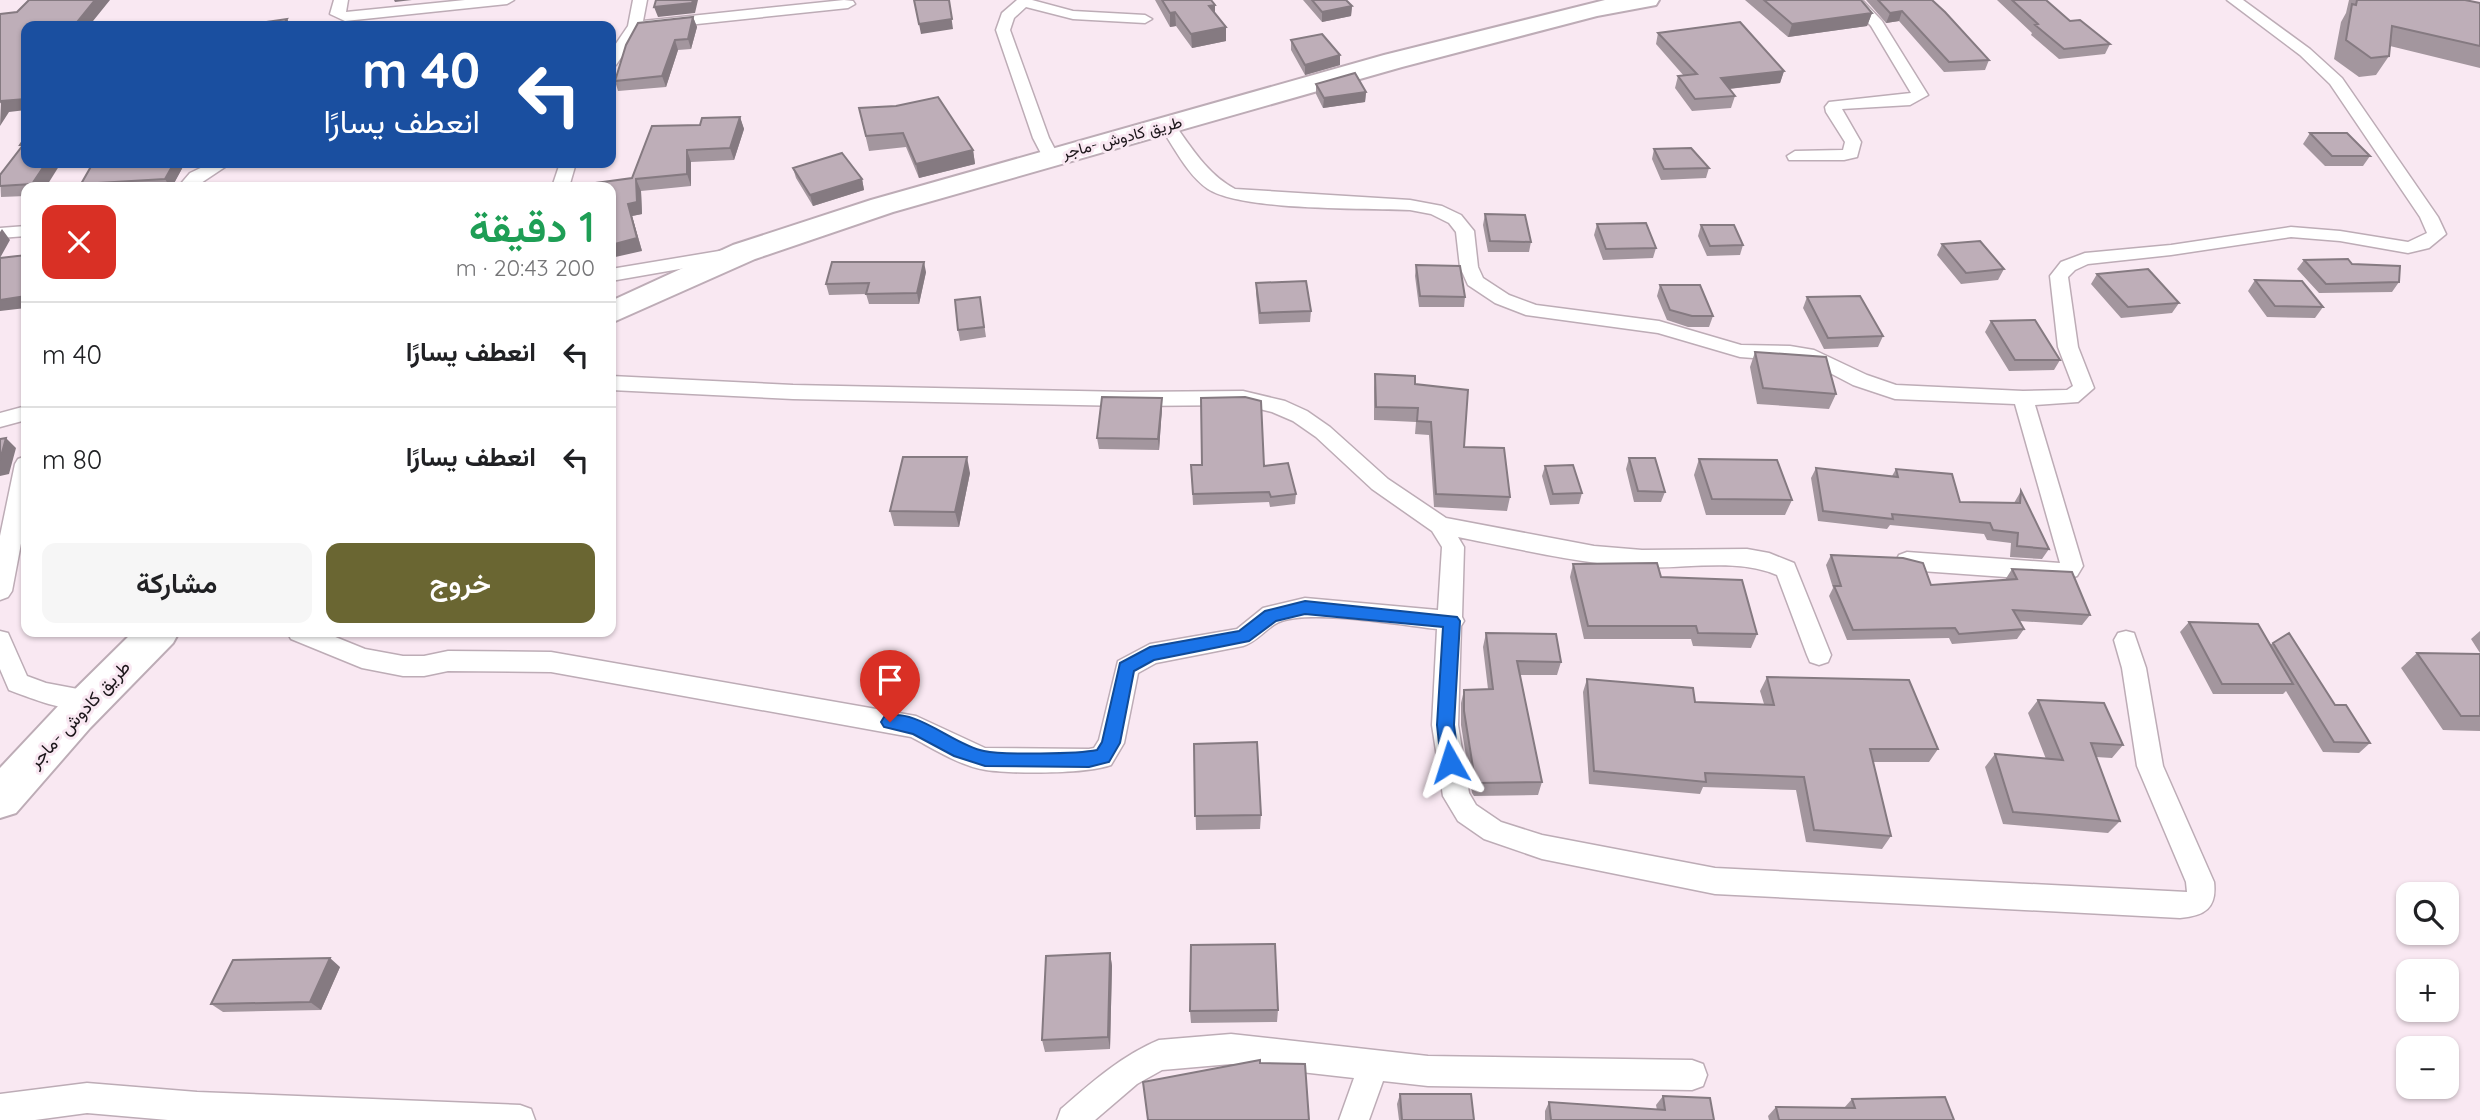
<!DOCTYPE html>
<html lang="ar">
<meta charset="utf-8">
<style>
body{margin:0;font-family:Quicksand,Vazirmatn,sans-serif;background:#f6f6f6;color:#202124;direction:rtl;height:100vh;display:flex;flex-direction:column;font-size:26px;white-space:nowrap}
*{box-sizing:border-box;margin:0}
p{font-size:23px;color:#757577}
.icon{flex:none;width:38px;height:38px;fill:none;stroke:currentColor;stroke-width:2;stroke-linecap:round;stroke-linejoin:round}
.map{position:relative;flex:1;overflow:hidden;direction:ltr}
.sheet{position:absolute;left:21px;top:182px;width:595px;height:455px;display:flex;flex-direction:column;background:#fff;border-radius:14px;box-shadow:0 2px 5px #0004;direction:rtl}
.sheet>*{flex:none}
.hud{position:absolute;left:21px;top:21px;width:595px;height:147px;border-radius:14px;box-shadow:0 2px 5px #0004;direction:rtl;background:#1a4fa0;color:#fff;overflow:hidden}
.buttons{position:absolute;left:2396px;top:882px;display:grid;gap:14px}
.buttons a{display:grid;place-items:center;width:63px;height:63px;border-radius:14px;background:#fff;box-shadow:0 2px 5px #0004;font-size:35px}
.pin{position:absolute;display:grid;place-items:center;width:60px;height:60px;color:#fff;margin:-72px -30px;border-radius:50% 50% 50% 0;rotate:-45deg;box-shadow:0 0 7px #0007}
.pin .icon{rotate:45deg}
.me{position:absolute;width:77px;margin:-38px;rotate:354deg;stroke-linejoin:round;filter:drop-shadow(0 0 5px #0008)}
.turn{display:flex;align-items:center;gap:24px;height:147px;padding:0 21px;font-size:32px}
.turn .icon{width:91px;height:91px;stroke-width:2.5}
.turn b{display:block;font-size:49px;line-height:60px}
.round{display:grid;place-items:center;flex:none;width:74px;height:74px;border-radius:14px;background:#f6f6f6}
.overview{display:flex;align-items:center;justify-content:space-between;height:119px;padding:0 21px}
h1{font-size:42px;font-weight:600;line-height:52px;color:#1e9e55}
.cta{display:flex;gap:14px;margin-top:auto;padding:14px 21px}
.cta a{flex:1;height:80px;border-radius:14px;background:#6a6632;color:#fff;font-size:28px;font-weight:600;line-height:80px;text-align:center}
.cta a+a{background:#f6f6f6;color:#202124}
ul{padding:0;list-style:none}
li{display:flex;align-items:center;gap:21px;height:105px;padding:0 21px;border-top:2px solid #e0e0e0}
li div{flex:1}
li b{display:block;font-size:26px}
li em{font-style:normal}
.map>svg:first-child{display:block}
</style>
<div class="map">
<svg width="2480" height="1120" viewBox="0 0 2480 1120">
<rect width="100%" height="100%" fill="#f9e8f2"/>
<g fill="none" stroke-linecap="round" stroke-linejoin="round">
<defs>
<path id="street" d="M334,0H348L346,12L465,0H514L507,4L345,21L330,14Z
M633,0H647L643,21L844,0L853,1L855,4L848,8L640,30L616,65L611,67V51L628,26Z
M1017,0H1032L1073,11L1145,15L1152,19L1145,23L1073,19L1026,7L1014,18L1010,30L1049,138L1059,157L1051,162L1045,161L1033,138L996,30L1002,13Z
M1847,0H1862L1882,21L1928,95L1910,105L1842,109L1861,142L1857,157L1844,160H1789L1787,156L1795,151L1843,150L1845,142L1826,112L1825,107L1829,102L1911,93L1871,26Z
M2227,0H2243L2310,49L2342,78L2438,217L2446,234L2429,248L2408,253L2340,241L2291,237L2171,255L2088,264L2075,270L2068,277L2078,347L2094,388L2078,402L2035,405L2083,566L2077,576L2061,581L1907,570L1899,567L1896,561L1899,555L1907,552L2060,563L2015,404L1895,399L1853,385L1809,362L1740,357L1658,333L1526,315L1495,303L1468,285L1460,267L1456,232L1449,223L1431,214L1410,210C1364,208 1242,211 1208,189C1187,175 1173,145 1159,125L1167,120L1173,122C1191,147 1207,174 1235,189L1410,200L1442,206L1461,215L1474,231L1478,267L1483,278L1509,295L1536,305L1659,321L1741,345L1790,346L1814,350L1867,375L1896,385L2023,391L2067,390L2073,386L2058,347L2050,276L2061,262L2085,253L2171,245L2291,227L2340,231L2408,242L2427,233L2420,217L2330,84L2300,55Z
M211,163H231L195,187H178L190,173Z
M560,163H576L569,187H552Z
M26,226V236L0,238V228Z
M731,249L737,251L740,255L737,259L611,281V269Z
M611,376L793,385L1128,392L1243,391L1285,401L1307,411L1330,427L1388,479L1446,518L1594,546L1642,550L1747,549L1769,553L1794,563L1831,655L1828,662L1819,665L1810,662L1807,655L1777,575C1734,557 1683,570 1638,567C1578,563 1518,549 1458,537L1464,547L1462,617L1464,621L1461,626L1458,725L1469,793L1476,805L1501,822L1542,835L1715,868L2187,892L2186,882L2137,766L2122,668L2114,640L2118,633L2126,631L2134,633L2146,668L2163,766L2214,882C2217,908 2205,916 2180,918L1715,894L1542,859L1484,839L1458,821L1443,796L1432,725L1437,629C1401,625 1309,609 1279,622C1266,628 1257,642 1243,646L1156,663L1138,673L1124,743L1111,765C1086,774 1014,774 986,770C960,766 934,749 911,737L551,672L448,671L424,676H403L362,668L291,639L287,632H323L365,649L403,656H424L448,651L551,652L916,716L985,748L1089,749L1094,748L1099,740L1118,661L1150,644L1237,629L1263,608L1305,598L1438,610L1442,547L1432,531L1372,489L1316,437L1293,421L1272,412L1243,405L1128,406L793,399L611,390Z
M26,406V420L0,427V413Z
M26,456V517L12,591L8,597L0,600V536L15,464L18,459Z
M0,631L8,633L27,676L46,683L99,693L102,700L99,707C74,716 33,699 9,690L0,669Z
M1231,1034L1428,1056L1692,1060L1703,1064L1707,1075L1703,1086L1692,1090L1428,1086L1383,1081L1369,1120H1339L1354,1078L1231,1064L1162,1070L1137,1084L1095,1120H1057L1061,1109C1092,1082 1121,1056 1159,1040Z
M87,1083L197,1092L520,1105L531,1109L535,1120H168L87,1113L35,1120H0V1094Z"/>
<path id="highway" d="M1605,0H1659L1656,5L1597,16L1402,67L893,212L755,259L611,323V301L733,245L871,200L1384,55Z
M133,632H179L173,643L90,728L16,813L0,818V768L60,704Z"/>
</defs>
<use href="#street" stroke="#bdacb6" stroke-width="3"/>
<use href="#highway" stroke="#bdacb6" stroke-width="4"/>
<use href="#street" fill="#fff" fill-rule="evenodd"/>
<use href="#highway" fill="#fff" fill-rule="evenodd"/>
</g>
<path fill="#a3969e" d="M1155,0H1211L1215,13L1226,41L1192,48L1176,26L1170,27Z
M1303,0H1346L1352,6L1351,16L1322,22Z
M1745,0H1861L1872,13L1867,26L1788,37Z
M1866,0H1932L1989,60L1985,70L1944,72L1899,21L1886,23Z
M1997,0H2046L2070,21L2110,44L2105,54L2059,59L2031,35L2032,33Z
M2349,0H2465L2480,3V68L2390,46L2389,56L2376,75L2359,77L2334,59L2341,22L2346,13Z
M693,17L697,27L691,49L678,50L666,87L618,91L615,81Z
M1658,33L1784,71L1780,83L1729,89L1735,96L1731,108L1692,111L1675,88L1678,76H1684L1656,44Z
M1291,40L1340,65L1305,75L1291,50Z
M1316,84L1366,92L1365,102L1323,108L1316,94Z
M896,106L973,150L975,164L919,178L906,147L869,151L859,108Z
M740,117L744,129L734,160L691,162V186L641,191L642,214L632,216L642,251L566,187L632,178L700,125Z
M2310,133L2370,156L2363,166H2325L2303,144Z
M26,136L46,187H26V196L1,197L0,175L22,147L20,145Z
M1654,149L1709,168L1706,178L1661,180L1652,159Z
M93,163H185L172,187H84L81,184Z
M793,168L862,179L864,190L813,206L796,178Z
M1485,214L1531,242L1529,252H1488L1483,225Z
M1597,224L1656,248L1653,258L1603,260L1594,235Z
M1701,225L1743,245L1740,255L1707,256L1698,236Z
M1942,244L2004,269L1998,280L1961,284L1937,255Z
M2304,260L2352,264L2399,282L2392,292L2319,293L2297,269Z
M1416,265L1465,297L1464,307H1419L1415,276Z
M926,272L919,304H869L866,294L829,295L826,284Z
M2097,274L2179,303L2172,313L2121,318L2091,284Z
M2255,280L2323,307L2315,318L2267,317L2248,291Z
M1256,283L1311,311L1310,322L1259,324L1256,293Z
M1660,285L1713,316L1709,327H1688L1667,320L1657,296Z
M980,297L986,337L960,341L958,330Z
M1807,297L1883,336L1878,347L1824,349L1803,308Z
M1991,321L2060,360L2054,370L2009,371L1985,332Z
M1755,352L1836,394L1829,409L1757,404L1750,367Z
M1375,374L1415,384L1464,447L1510,497L1507,511L1434,507L1429,435L1415,434L1416,422L1374,420V388Z
M1162,408L1159,450L1099,449L1097,438Z
M1629,458L1665,492L1661,502H1634L1626,469Z
M1699,459L1792,500L1785,515H1706L1694,475Z
M1191,465L1264,466L1296,494L1295,504L1270,507L1269,502L1193,505Z
M1545,466L1582,493L1579,504L1550,505L1542,476Z
M1816,468L1892,476L1896,469L1960,502L2014,503L2021,491L2049,549L2042,559L2010,557L2011,543L1987,540L1984,534L1890,525L1887,529L1818,521L1811,478Z
M970,473L959,527L894,526L890,511Z
M1831,555L1931,585L2005,580L2012,569L2090,615L2082,625L2019,621L2024,629L2017,639L1952,644L1949,638L1847,640L1829,596L1833,588L1826,565Z
M1573,564L1661,577L1757,634L1751,648L1693,646L1691,639H1584L1570,577Z
M2189,622L2270,645L2273,643L2335,705L2370,743L2359,753L2323,752L2286,691L2283,694H2213L2180,632Z
M2480,631V653L2471,639Z
M1486,633L1561,662L1557,675H1520L1542,782L1538,795L1474,796L1472,793L1461,725V703L1464,690L1488,689L1483,647Z
M2417,653L2480,654V731L2443,730L2401,668Z
M1767,677L1938,749L1929,762H1873L1891,836L1882,849L1806,842L1796,790L1703,787L1700,794L1589,784L1583,692L1587,679L1695,702L1764,704L1760,691Z
M2038,700L2123,745L2112,758L2096,757L2120,821L2108,833L2003,824L1985,767L1995,754L2046,759L2028,713Z
M1194,744L1261,815L1260,829L1196,830Z
M1110,953L1112,966L1110,1049L1045,1052L1042,1040Z
M340,967L321,1010L223,1012L211,1004Z
M1278,1010L1277,1022L1191,1023L1190,1011Z
M1400,1094L1474,1120H1399L1397,1104Z
M1663,1096L1714,1120H1545V1111L1549,1102L1657,1110L1656,1105Z
M1852,1099L1954,1120H1769L1768,1116L1776,1107L1844,1108Z"/>
<path fill="#857a81" d="M95,0H110L89,26H74Z
M394,0H412L395,2Z
M693,0H698L695,13L658,17L654,7Z
M949,0L953,29L921,34L919,24Z
M1215,5V19L1209,6Z
M1352,6L1351,16L1322,22V12Z
M1902,11L1899,21L1886,23L1890,13Z
M1175,12L1176,26L1170,27V13Z
M1872,13L1867,26L1788,37L1792,24Z
M693,17L697,27L691,49L688,39Z
M287,19L291,26H283Z
M1226,27V41L1192,48L1191,34Z
M675,40L678,50L666,87L662,76Z
M1340,55V65L1305,75V65Z
M1784,71L1780,83L1718,90L1721,78Z
M1366,92L1365,102L1323,108L1324,98Z
M26,99V110L9,112L0,126L1,101Z
M740,117L744,129L734,160L730,148Z
M687,150L691,162V186L687,174Z
M973,150L975,164L919,178L916,164Z
M46,163H61L46,187H35L32,184Z
M174,163H185L172,187H170L165,179Z
M636,179L641,191L642,214L632,216L642,251L611,258V245L628,204Z
M862,179L864,190L813,206L810,195Z
M2,229L10,240L0,258V232Z
M924,262L926,272L919,304L917,293Z
M26,296V308L0,311V300Z
M1162,398V408L1159,450L1158,439Z
M6,438L16,448L9,474L0,476V460Z
M967,457L970,473L959,527L955,512Z
M1110,953L1112,966L1110,1049L1108,1037Z
M330,958L340,967L321,1010L310,1002Z"/>
<path fill="#beaeb8" stroke="#857a81" stroke-width="2" d="M29,0H95L74,26H26V99L1,101L0,102V14L17,12Z
M656,0H693L692,3L654,7Z
M914,0H949L952,19L919,24Z
M1162,0H1211L1215,5L1209,6L1226,27L1191,34L1175,12L1170,13Z
M1312,0H1346L1352,6L1322,12Z
M1764,0H1861L1872,13L1792,24Z
M1878,0H1932L1945,12L1989,60L1949,62L1902,11L1890,13Z
M2012,0H2046L2070,21L2080,20L2110,44L2064,49L2035,25L2038,24Z
M2357,0H2465L2480,3V46L2392,26L2389,56L2371,58L2346,40L2352,4L2356,5Z
M693,17L688,39L675,40L662,76L615,81L626,45L638,23Z
M287,19L283,26H253V24Z
M1740,22L1784,71L1721,78L1735,96L1695,99L1678,76L1697,74L1658,33Z
M1322,34L1340,55L1305,65L1291,40Z
M1355,73L1366,92L1324,98L1316,84Z
M938,97L973,150L916,164L903,133L866,136L859,108L896,106Z
M740,117L730,148L687,150V174L636,179L637,202L628,204L637,238L611,245V187H566L632,178L652,126L700,125L702,118Z
M2310,133H2347L2370,156H2332Z
M26,136V163H46L32,184L0,186V175L23,145H20Z
M1691,148L1709,168L1664,169L1654,149Z
M842,153L862,179L810,195L793,168Z
M93,163H174L165,179L81,184Z
M1485,214L1525,215L1531,242L1490,241Z
M1646,223L1656,248L1606,249L1597,224Z
M1701,225H1734L1743,245L1710,246Z
M1980,241L2004,269L1966,273L1942,244Z
M26,255V296L0,300V258Z
M2348,259L2352,264L2400,266L2399,282L2326,284L2304,260Z
M832,262H924L917,293L866,294L869,283L826,284Z
M1416,265L1460,266L1465,297L1420,296Z
M2148,269L2179,303L2128,307L2097,274Z
M2255,280L2302,281L2323,307L2275,306Z
M1306,281L1311,311L1260,313L1256,283Z
M1660,285H1700L1713,316H1692L1670,310Z
M1860,296L1883,336L1828,338L1807,297Z
M980,297L984,327L958,330L955,300Z
M2035,320L2060,360H2015L1991,321Z
M1755,352L1826,357L1836,394L1763,388Z
M1375,374L1415,376V384L1468,390L1464,447L1504,448L1510,497L1436,494L1431,422L1417,421L1418,408L1376,407Z
M1102,397L1162,398L1158,439L1097,438Z
M1245,397L1261,401L1264,466L1288,463L1296,494L1271,497L1269,492L1193,494L1191,465H1202L1201,398Z
M6,438L0,460V439Z
M903,457H967L955,512L890,511Z
M1629,458H1655L1665,492L1638,491Z
M1699,459L1777,460L1792,500L1712,499Z
M1573,465L1582,493L1553,494L1545,466Z
M1816,468L1898,477L1896,469L1952,474L1960,502L2020,503L2021,491L2049,549L2017,546L2018,533L1993,530L1990,523L1892,514L1893,519L1823,511Z
M1831,555L1903,558L1923,563L1931,585L2017,579L2012,569L2072,572L2090,615L2013,610L2024,629L1959,634L1955,628L1853,630L1834,586H1841Z
M1657,563L1661,577L1742,580L1757,634L1698,633L1696,626H1588L1573,564Z
M2189,622L2258,624L2293,684H2222Z
M1486,633L1556,634L1561,662L1517,661L1542,782L1477,783L1475,780L1464,711V690L1493,689Z
M2289,633L2335,705H2346L2370,743L2334,742L2273,643Z
M2417,653L2480,654V716H2461Z
M1767,677L1909,680L1938,749H1870L1891,836L1814,830L1804,777L1705,773L1706,782L1594,771L1587,679L1693,688L1695,702L1774,705Z
M2038,700L2104,703L2123,745L2091,743L2120,821L2013,812L1995,754L2063,760Z
M1257,742L1261,815L1195,816L1194,744Z
M1275,944L1278,1010L1190,1011L1191,945Z
M1110,953L1108,1037L1042,1040L1046,956Z
M330,958L310,1002L211,1004L233,960Z
M1260,1060V1063L1305,1064L1309,1120H1148L1143,1082Z
M1400,1094H1471L1474,1120H1402Z
M1663,1096L1710,1098L1714,1120H1551L1549,1102L1665,1110Z
M1945,1097L1954,1120H1779L1776,1107L1855,1108L1852,1099Z"/>
<path fill="#1a73e8" stroke="#114b97" stroke-width="2" d="M1305,601L1457,617L1460,621L1454,725L1459,762L1456,768L1450,770L1443,768L1441,762L1437,725L1443,627L1305,614L1276,621L1249,641L1154,660L1134,671L1120,743L1109,762L1089,767L985,766L954,756L913,734L884,727L881,722L884,717C915,706 953,745 984,751C1003,755 1078,754 1097,750L1102,742L1120,663L1150,647L1239,631L1265,611Z"/>
<g text-anchor="middle" dominant-baseline="central" stroke-width="6" stroke-linejoin="round" paint-order="stroke">
<g font-size="16" fill="#1b1519" stroke="#f9e8f2">
<text transform="translate(1122 137) rotate(-15)">طريق كادوش -ماجر</text>
</g>
<g font-size="18" fill="#1b1519" stroke="#f9e8f2">
<text transform="translate(79 714) rotate(-47)">طريق كادوش -ماجر</text>
</g>
</g>
</svg>
<div class="buttons">
<a><svg class="icon" aria-label="search" viewBox="0 0 24 24"><circle cx="10" cy="10" r="6"/><path d="M15 15l6 6"/></svg></a>
<a>+</a>
<a>−</a>
</div>
<div class="pin" style="left:890px;top:722px;background:#d93025"><svg class="icon" aria-label="arrive" viewBox="0 0 24 24"><path d="M6 21V4h12l-3 4 3 4H6"/></svg></div>
<svg class="me" style="left:1450px;top:762px" viewBox="-20 -20 40 40"><path d="M0-17L14 15 0 8-14 15z" fill="#1a73e8" stroke="#fff" stroke-width="4"/></svg>
<div class="hud">
<div class="turn"><svg class="icon" aria-label="left" viewBox="0 0 24 24"><path d="M17 20v-9H6M10 6l-5 5 5 5"/></svg><div><b>40 m</b>انعطف يسارًا</div></div>
</div>
<section class="sheet">
<div class="overview"><div><h1>1 دقيقة</h1><p>200 m · 20:43</p></div><a class="round" style="background:#d93025;color:#fff"><svg class="icon" aria-label="close" viewBox="0 0 24 24"><path d="M6 6l12 12M18 6L6 18"/></svg></a></div>
<ul>
<li><svg class="icon" aria-label="left" viewBox="0 0 24 24"><path d="M17 20v-9H6M10 6l-5 5 5 5"/></svg><div><b>انعطف يسارًا</b></div><em>40 m</em></li>
<li><svg class="icon" aria-label="left" viewBox="0 0 24 24"><path d="M17 20v-9H6M10 6l-5 5 5 5"/></svg><div><b>انعطف يسارًا</b></div><em>80 m</em></li>
</ul>
<div class="cta"><a>خروج</a><a>مشاركة</a></div>
</section>
</div>
